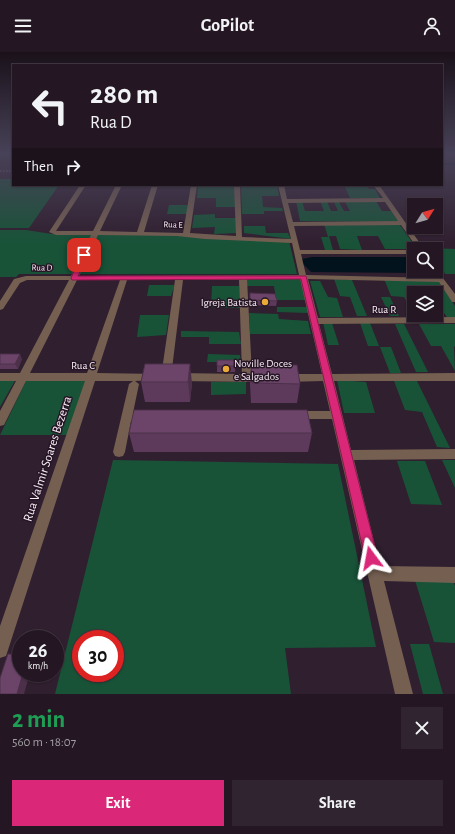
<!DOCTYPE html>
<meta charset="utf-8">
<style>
body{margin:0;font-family:"Alegreya Sans",sans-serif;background:#302430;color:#f1f3f6;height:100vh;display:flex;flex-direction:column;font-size:15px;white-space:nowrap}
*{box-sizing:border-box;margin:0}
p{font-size:13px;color:#a39fa6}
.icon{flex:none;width:22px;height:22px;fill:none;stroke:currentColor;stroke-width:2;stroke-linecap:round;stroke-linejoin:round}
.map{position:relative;height:642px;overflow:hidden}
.details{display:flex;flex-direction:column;background:#241723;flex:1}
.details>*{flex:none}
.hud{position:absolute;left:12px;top:12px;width:431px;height:122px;border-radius:0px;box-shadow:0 1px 3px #0004,0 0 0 1px #413641;background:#241723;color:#f1f3f6;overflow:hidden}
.needle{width:26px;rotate:53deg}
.controls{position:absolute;left:407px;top:146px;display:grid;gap:8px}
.controls a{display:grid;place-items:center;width:36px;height:36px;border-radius:0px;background:#241723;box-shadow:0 1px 3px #0004,0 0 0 1px #413641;font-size:20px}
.speed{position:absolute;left:12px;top:578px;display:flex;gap:8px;font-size:20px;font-weight:700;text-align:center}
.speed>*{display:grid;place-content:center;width:52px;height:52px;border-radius:50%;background:#241723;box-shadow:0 1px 3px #0004,0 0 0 1px #413641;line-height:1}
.speed small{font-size:10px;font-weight:400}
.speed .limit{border:6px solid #d22;background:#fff;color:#111}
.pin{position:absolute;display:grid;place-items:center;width:34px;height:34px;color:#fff;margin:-17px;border-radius:8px;box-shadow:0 2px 6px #0006}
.me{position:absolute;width:44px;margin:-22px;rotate:347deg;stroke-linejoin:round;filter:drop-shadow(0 0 3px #0008)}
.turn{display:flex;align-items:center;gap:14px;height:84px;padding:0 12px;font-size:18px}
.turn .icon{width:52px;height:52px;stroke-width:2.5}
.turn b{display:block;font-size:28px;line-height:34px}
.then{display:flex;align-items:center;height:38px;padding:0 12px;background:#0003;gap:8px;font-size:15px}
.round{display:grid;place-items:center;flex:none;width:42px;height:42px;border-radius:0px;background:#302430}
.head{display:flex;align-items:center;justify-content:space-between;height:68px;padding:0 12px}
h1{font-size:24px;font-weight:700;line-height:30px;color:#1e9e55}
.button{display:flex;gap:8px;margin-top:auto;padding:8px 12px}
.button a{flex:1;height:46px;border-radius:0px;background:#db2777;color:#fff;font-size:16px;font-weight:700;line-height:46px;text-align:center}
.button a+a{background:#302430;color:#f1f3f6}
header{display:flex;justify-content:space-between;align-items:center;height:52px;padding:0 12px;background:#241723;font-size:18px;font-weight:700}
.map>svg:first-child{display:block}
</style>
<header><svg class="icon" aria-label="menu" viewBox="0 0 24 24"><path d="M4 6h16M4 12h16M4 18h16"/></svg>GoPilot<svg class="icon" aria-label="person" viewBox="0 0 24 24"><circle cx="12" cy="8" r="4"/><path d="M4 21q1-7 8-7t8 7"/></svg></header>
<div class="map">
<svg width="455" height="642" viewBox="0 0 455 642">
<rect width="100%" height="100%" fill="#301f2f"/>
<path fill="#185338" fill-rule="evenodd" d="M0,127H13V133H59L29,176H0Z
M198,133H235L236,155H216V146H197Z
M241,133H277L279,144H262L263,155L282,156L283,159H264V162H242Z
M344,133H366L369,137H375L380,146H350Z
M296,149H302L305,159H324L320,149H327L331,159H338L334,150H339L344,159H350L345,150L376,149L382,159H391L399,170L300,169Z
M169,153H188L187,162H167Z
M215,162V166H236L237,181L214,182L215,175L192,176L194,163Z
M324,172L400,173L417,197H385L378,184H357L362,198L340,197L336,184H329L333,198H325L321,185H328Z
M244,174H265L266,181H288L291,187L244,181Z
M0,178H26L52,182H180L289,189L297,222H19L16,225H0Z
M432,196L455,197V222H445L436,205V197Z
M246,227H300L306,248H276L274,234H247Z
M334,227L352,228L367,264H357L350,245L340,244Z
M384,227L439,230L455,254V265H447L436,250V241H414V263L423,264H414L404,245L391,244Z
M310,229H320L328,245L337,246L343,265H320Z
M149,233H175L171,244H147Z
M212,234H239L240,256L211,255Z
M381,245H390L399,264H390Z
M277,255H307L309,261L277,260Z
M249,261L278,262L279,267L308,269L311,282H250Z
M140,263H169L166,283L137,285Z
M323,270L332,271L339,293H328Z
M360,271H370L379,294H368Z
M395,272H404L428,320H416Z
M419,272H455V294L454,295L455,319L441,294H431Z
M181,279L239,280L241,292H209V285H181Z
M380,295H391L401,321H390Z
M208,302L240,303L241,310H207Z
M0,327H16L0,355Z
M337,328L366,330L375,361H344Z
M26,329H86L67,383H0Z
M394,329H417L450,396L437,395L422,360L405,358Z
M211,330H246V342L211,343Z
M113,408L338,412L376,595L285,596L291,642H55ZM81,587H115V621H81Z
M442,408H455V436Z
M397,409H425L442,453L411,452Z
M451,523L455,534V591L434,590L414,525Z
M410,592H429L443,642H423Z"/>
<path fill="#03131d" d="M312,205H413L414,219H417L416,221L311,220L303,212L302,207Z"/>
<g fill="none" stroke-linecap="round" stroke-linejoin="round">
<path stroke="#03131d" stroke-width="1.5" d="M442,112H455"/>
<path stroke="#958794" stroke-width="1" stroke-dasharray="1.5 1.5" stroke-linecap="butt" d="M0,119H13"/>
<path fill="#745f51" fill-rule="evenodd" d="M80,133H86L56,179H93L116,133H122L100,179L137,180L152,133H158L144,180L183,181L191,133H197L190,181L236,184L234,133H240L242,185L291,187L278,133H284L287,147L383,146L373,133H379L424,197H418L401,173L294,174L300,198H414V202H301L306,223L436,226L431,219H436V217L455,242V250H452L439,230L308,227L318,266L455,265V271L319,272L332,322L455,321V329H334L351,398L455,397V407L354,408L380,514L455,515V531L384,529L413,642H395L332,367H295L291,366L289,363L291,360L295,359H330L323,329L286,330L282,329L281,326L282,323L286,322H322L300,227H247L252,322L268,323L269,326L268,329L264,330L178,329L174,328L173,325L174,322L178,321L242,322L239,228H183L171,325L170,328H162L161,325L175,228H127L97,321L158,322L159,325L158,328L135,329L139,332L133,361L149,362L151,365L149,368L131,369L125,400L123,404L119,405L115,404L113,400L129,332L133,329H95L8,598L6,604L0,606V574L85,329H26L4,373L0,374V359L16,329H0V321H20L69,228H27L20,231L3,257L0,258V249L14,227L26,224H71L91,183H56L49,180ZM385,150L398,169L293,170L288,151ZM98,183L177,184L205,187L292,191L299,223L79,224ZM77,228H120L87,321H30Z"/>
</g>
<path fill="#5d3a5b" d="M250,241L277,249L276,254L250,253Z
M0,302L22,307L18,317H0Z
M236,308L235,320H217V314Z
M145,312L192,331L190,350H145L141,330Z
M251,313L300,332L297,351H251L250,332Z
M129,381H312L308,400H134Z"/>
<path fill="#4c304a" d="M20,302L22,307L18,317L15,312Z
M190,312L192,331L190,350L188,330Z
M23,621H30L24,642H17Z"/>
<path fill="#6c446a" stroke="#4c304a" d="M250,241L275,242L277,249L250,248Z
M0,302H20L15,312H0Z
M217,308H236L235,314H217Z
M145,312H190L188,330H141Z
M251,313H297L300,332L252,331Z
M134,358H307L312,381H129Z
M8,602L21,603V621H23L17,642H0V626Z"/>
<linearGradient id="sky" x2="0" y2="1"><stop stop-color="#1a111a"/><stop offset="0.53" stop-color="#484258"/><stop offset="1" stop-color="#484258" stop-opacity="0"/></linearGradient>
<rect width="455" height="191" fill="url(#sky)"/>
<path fill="#db2777" stroke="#8e194d" d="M84,201L88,203L78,224H306L378,506L376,511L371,513L367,511L365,506L301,227L72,228L71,226L81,203Z"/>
<g fill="#eaaa38" stroke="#261625" stroke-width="1.5">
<circle cx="265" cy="250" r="4"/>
<circle cx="226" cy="317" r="4"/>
</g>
<g text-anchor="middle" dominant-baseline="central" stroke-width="3" stroke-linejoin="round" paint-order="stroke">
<g font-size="9" fill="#f8ecf6" stroke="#261625">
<text transform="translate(173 173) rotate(2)">Rua E</text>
<text transform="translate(42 216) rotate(1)">Rua D</text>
</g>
<g font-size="11" fill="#f8ecf6" stroke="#261625" text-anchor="end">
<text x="257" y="250">Igreja Batista</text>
<text x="234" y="311" text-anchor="start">Noville Doces<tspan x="234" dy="13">e Salgados</tspan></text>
</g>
<g font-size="11" fill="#f8ecf6" stroke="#261625">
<text x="384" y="257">Rua R</text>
<text x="83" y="313">Rua C</text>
</g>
<g font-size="13" fill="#f8ecf6" stroke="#261625">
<text transform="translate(48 407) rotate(-72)">Rua Valmir Soares Bezerra</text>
</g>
</g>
</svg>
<div class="controls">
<a><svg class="needle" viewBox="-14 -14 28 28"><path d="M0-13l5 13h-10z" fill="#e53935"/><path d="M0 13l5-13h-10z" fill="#a39fa6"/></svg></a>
<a><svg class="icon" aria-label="search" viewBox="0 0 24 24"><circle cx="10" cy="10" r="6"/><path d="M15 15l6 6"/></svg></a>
<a><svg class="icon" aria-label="layers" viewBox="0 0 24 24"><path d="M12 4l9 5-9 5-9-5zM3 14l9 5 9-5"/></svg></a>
</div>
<div class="speed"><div>26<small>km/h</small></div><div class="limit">30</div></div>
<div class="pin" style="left:84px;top:203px;background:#d93025"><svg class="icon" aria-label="arrive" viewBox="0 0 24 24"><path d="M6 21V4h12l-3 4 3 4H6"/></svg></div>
<svg class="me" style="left:371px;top:506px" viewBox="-20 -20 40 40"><path d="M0-17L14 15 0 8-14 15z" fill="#db2777" stroke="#fff" stroke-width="4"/></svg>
<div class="hud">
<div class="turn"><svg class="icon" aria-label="left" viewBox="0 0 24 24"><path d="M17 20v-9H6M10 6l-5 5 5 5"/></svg><div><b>280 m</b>Rua D</div></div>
<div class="then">Then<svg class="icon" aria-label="right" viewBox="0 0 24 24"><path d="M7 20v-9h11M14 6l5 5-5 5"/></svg></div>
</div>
</div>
<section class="details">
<div class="head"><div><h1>2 min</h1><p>560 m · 18:07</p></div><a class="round"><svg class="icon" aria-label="close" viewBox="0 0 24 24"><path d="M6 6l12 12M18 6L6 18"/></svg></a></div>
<div class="button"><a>Exit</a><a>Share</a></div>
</section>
